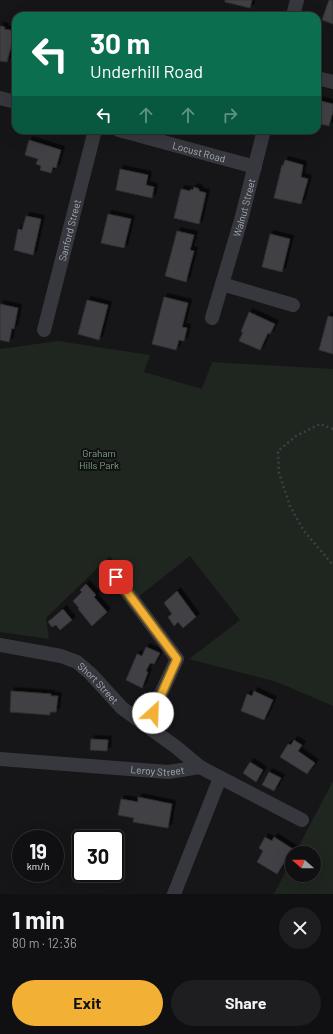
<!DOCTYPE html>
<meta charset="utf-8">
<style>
body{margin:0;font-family:Barlow,sans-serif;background:#1e1e20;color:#f1f3f6;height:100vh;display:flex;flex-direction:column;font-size:15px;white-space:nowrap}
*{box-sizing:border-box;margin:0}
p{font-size:13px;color:#9c9d9f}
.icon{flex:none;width:22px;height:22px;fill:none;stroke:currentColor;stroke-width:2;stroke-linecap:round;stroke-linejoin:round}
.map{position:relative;height:894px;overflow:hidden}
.sheet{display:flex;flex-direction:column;background:#101012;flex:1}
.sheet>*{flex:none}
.banner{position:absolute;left:12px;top:12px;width:309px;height:122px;border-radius:12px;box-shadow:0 4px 16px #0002,0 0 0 1px #303032;background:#0b6e4f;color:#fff;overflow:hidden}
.needle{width:26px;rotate:291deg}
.controls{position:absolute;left:285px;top:846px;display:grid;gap:8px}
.controls a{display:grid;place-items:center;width:36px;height:36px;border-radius:50%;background:#101012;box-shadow:0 4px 16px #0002,0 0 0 1px #303032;font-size:20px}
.speed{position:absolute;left:12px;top:830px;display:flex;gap:8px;font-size:20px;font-weight:700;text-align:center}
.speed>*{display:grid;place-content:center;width:52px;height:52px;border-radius:50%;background:#101012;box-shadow:0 4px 16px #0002,0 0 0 1px #303032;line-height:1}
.speed small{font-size:10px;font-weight:400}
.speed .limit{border:2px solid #111;border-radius:6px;background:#fff;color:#111}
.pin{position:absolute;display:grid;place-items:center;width:34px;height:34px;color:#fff;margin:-17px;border-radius:8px;box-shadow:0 2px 6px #0006}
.me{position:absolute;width:44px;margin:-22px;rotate:25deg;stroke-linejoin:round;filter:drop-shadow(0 0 3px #0008)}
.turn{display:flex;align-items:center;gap:14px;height:84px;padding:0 12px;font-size:18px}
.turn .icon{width:52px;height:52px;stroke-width:2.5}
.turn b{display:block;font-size:28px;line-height:34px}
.lanes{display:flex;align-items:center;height:38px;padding:0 12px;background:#0003;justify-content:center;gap:20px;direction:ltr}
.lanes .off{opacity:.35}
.round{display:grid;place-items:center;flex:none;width:42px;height:42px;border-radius:21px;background:#1e1e20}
.head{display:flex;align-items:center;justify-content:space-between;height:68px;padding:0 12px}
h1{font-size:24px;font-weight:700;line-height:30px}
.primary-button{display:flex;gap:8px;margin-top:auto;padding:8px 12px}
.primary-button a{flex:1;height:46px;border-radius:24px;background:#f2b134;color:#111;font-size:16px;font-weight:700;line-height:46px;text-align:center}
.primary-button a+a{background:#1e1e20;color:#f1f3f6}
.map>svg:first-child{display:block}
</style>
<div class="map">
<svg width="333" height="894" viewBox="0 0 333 894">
<defs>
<filter id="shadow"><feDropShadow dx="3.5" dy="-3.5" stdDeviation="0" flood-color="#0009"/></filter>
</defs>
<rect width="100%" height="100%" fill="#161618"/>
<path fill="#1e261f" d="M58,341L150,355L144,372L202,389L212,362L333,369V706L277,682L189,659L240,620L190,556L138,597L110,556L46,618L49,639L0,632V349Z
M333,781V894H274L292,859V875H314V853H295Z"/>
<path fill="#404145" stroke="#303034" filter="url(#shadow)" d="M225,0H252L250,8L225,2Z
M329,0H333V24L322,20Z
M0,26L5,27L4,29L15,31L7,62L0,61Z
M317,100L333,104V111L329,126L317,123Z
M29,140L61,150L56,168L53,167L51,173L40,170L41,166L36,164L38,159L25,155Z
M285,160L303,165L301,177L308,179L301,204L274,198L282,165L283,166Z
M120,169L148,175L146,185L154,187L152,198L116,190Z
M194,187L199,189V191L206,193L199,224L174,218L181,189L190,191L191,189L193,190Z
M108,214L131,219L124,248L101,243Z
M26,216L41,219L33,255L14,250L18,229L22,230Z
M177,231L194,235L190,250L194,251L186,282L165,276Z
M270,234L290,239L282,272L262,267Z
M164,297L188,303L182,327L187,328L184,341L179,340L176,350L152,344Z
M87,300L108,305L99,340L78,334Z
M0,304L18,308L14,329L12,328L9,342L0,340Z
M249,312L275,324L270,334L268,333L260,350L239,341L243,332H241L244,324Z
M328,316L333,317V354L319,350Z
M86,584L96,595L94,597L107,612L92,626L78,609L79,608L73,601L82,592L80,590Z
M177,591L196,617L183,628L178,622L174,626L168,617L172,614L164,603Z
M63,609L72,620L60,630L56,625L52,627L48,622Z
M146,647L160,653L154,664L150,663L146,671L148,672L142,688L126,680L137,654L142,656Z
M11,691L51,694V696H58L56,712H50V715L10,712Z
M254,691L273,700L264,720L241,711L247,694L252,696Z
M91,739L108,740L107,751L90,750Z
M294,740L302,745L298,751L315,763L307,774L280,757L288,744L291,745Z
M250,762L263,770L256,782L243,773Z
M269,772L281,778L274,791L262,785Z
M138,797L172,804L168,828L133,822L134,818L118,815L121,799L138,802Z
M265,837L272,841L274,837L293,849L277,874L257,862L263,851L259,848Z"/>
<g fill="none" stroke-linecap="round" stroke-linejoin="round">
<path stroke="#3d3f44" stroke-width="2.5" stroke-dasharray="2 3" stroke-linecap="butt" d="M333,429L320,424L296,436L278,451L279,473L290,506L304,531L333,565"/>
<g stroke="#37383d" stroke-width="14">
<path d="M293,16L297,0"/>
<path d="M317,78L333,82"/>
<path d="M0,98L16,102"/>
<path id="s1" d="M119,130L255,167"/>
<path d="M222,284L293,305"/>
<path id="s2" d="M212,318L241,220L264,130"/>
<path id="s3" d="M44,330L95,130"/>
<path d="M116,577L177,659L146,726"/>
<path id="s4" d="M0,645L61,656L77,662L91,674L122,708L176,747L200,767L302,820"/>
<path id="s5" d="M0,759L168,772L200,767"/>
<path d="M174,894L220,778"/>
</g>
</g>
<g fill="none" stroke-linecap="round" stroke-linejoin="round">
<defs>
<path id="route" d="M116,577L177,659L153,713"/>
</defs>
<use href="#route" stroke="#9d7322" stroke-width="10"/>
<use href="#route" stroke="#f2b134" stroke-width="7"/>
</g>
<g text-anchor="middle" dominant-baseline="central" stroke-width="4" stroke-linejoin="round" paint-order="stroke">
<g font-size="10" fill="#a8adb8" stroke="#111113">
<text stroke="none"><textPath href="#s1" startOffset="83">Locust Road</textPath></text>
<text stroke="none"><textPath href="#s2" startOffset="115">Walnut Street</textPath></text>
<text stroke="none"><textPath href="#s3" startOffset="103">Sanford Street</textPath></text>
<text stroke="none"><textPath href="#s4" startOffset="109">Short Street</textPath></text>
<text stroke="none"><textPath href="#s5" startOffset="158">Leroy Street</textPath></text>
</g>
<g font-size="10" fill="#7fa381" stroke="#111113">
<text x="99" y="453">Graham<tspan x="99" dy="12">Hills Park</tspan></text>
</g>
</g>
</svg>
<div class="controls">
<a><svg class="needle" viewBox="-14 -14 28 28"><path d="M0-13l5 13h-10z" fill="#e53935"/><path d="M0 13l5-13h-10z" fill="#9c9d9f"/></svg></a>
</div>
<div class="speed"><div>19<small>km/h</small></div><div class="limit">30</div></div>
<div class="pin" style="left:116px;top:577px;background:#d93025"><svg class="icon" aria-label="arrive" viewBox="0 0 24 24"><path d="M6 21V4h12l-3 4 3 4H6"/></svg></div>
<svg class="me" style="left:153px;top:713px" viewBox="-20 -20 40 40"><circle r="19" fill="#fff"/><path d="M0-13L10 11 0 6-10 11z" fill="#f2b134"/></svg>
<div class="banner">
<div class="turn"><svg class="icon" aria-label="left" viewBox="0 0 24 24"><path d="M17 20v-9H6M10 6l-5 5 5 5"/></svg><div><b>30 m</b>Underhill Road</div></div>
<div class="lanes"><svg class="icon" aria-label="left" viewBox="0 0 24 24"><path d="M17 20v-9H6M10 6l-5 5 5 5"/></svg><svg class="icon off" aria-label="ahead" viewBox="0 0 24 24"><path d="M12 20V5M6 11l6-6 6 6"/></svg><svg class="icon off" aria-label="ahead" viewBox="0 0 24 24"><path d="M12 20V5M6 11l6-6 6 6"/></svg><svg class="icon off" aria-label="right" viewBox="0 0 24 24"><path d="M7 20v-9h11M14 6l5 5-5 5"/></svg></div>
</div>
</div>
<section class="sheet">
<div class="head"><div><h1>1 min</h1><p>80 m · 12:36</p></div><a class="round"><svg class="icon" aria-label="close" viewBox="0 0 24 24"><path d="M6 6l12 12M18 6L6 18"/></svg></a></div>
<div class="primary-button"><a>Exit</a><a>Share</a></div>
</section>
